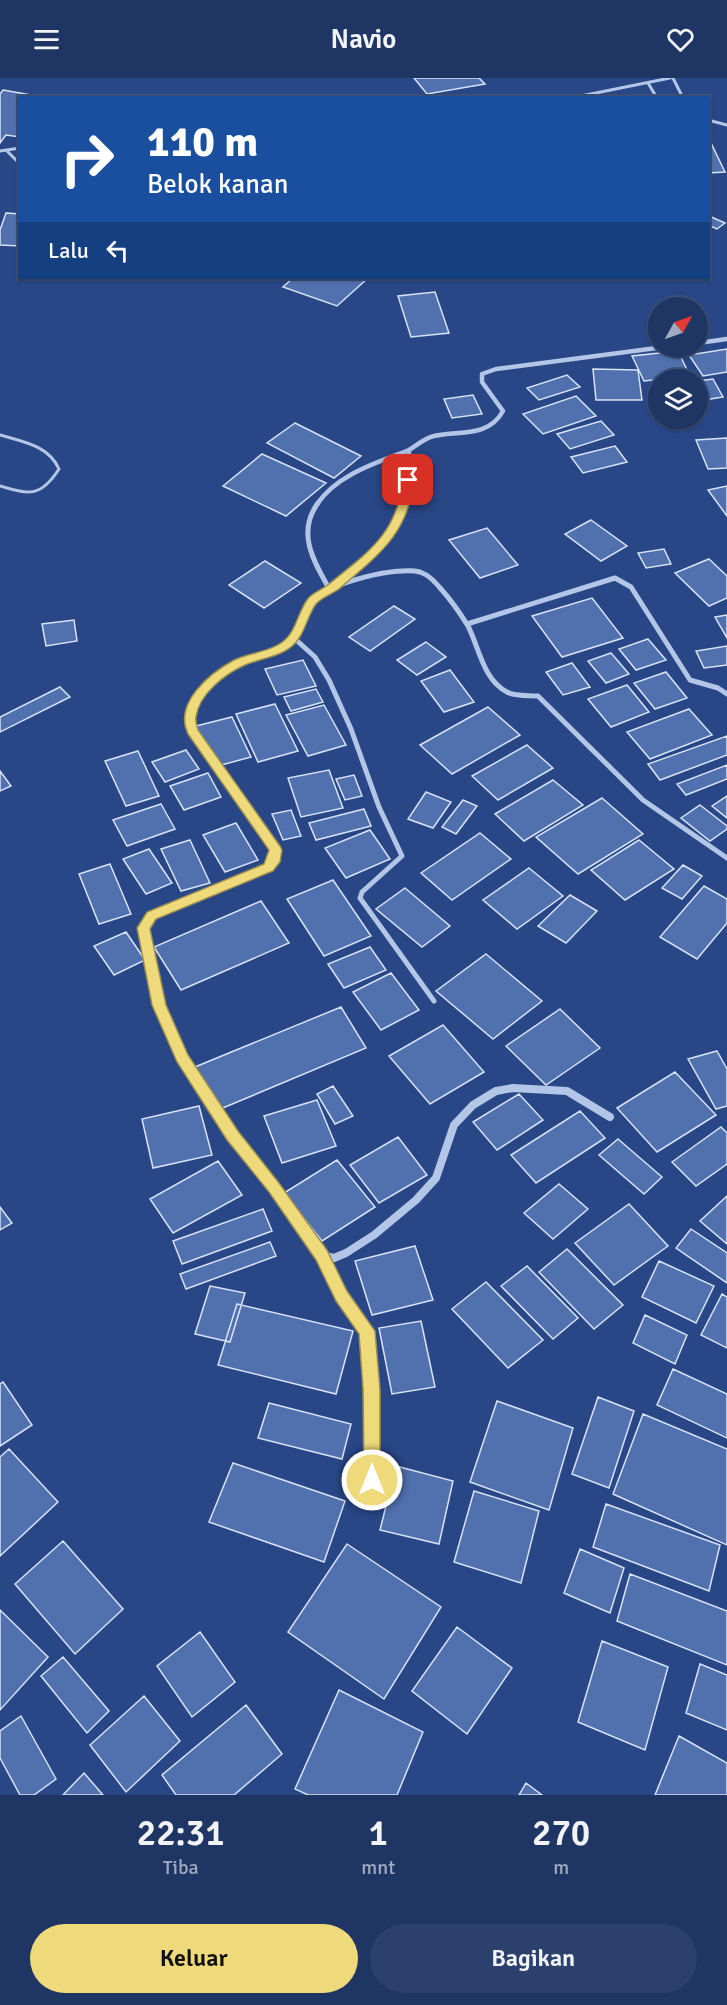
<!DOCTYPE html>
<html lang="id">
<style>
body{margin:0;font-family:Signika,sans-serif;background:#2c406d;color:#f1f3f6;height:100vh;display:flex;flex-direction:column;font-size:22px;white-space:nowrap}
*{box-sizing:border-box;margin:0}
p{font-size:20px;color:#a1abbf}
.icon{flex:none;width:33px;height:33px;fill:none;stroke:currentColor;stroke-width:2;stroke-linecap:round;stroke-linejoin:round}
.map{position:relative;height:1717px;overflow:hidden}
.sheet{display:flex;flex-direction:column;background:#1f3564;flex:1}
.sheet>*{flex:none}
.hud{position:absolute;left:18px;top:18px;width:692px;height:183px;border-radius:0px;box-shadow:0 2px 4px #0004,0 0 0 2px #3c5078;background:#1a4fa0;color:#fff;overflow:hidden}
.needle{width:39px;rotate:50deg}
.tools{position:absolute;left:648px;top:219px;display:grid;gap:12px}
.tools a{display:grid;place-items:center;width:60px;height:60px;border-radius:50%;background:#1f3564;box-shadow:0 2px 4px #0004,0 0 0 2px #3c5078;font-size:30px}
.pin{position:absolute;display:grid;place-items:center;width:51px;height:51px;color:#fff;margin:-26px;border-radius:12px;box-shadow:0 3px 9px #0006}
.me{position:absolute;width:66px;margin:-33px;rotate:0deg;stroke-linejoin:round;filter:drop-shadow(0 0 4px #0008)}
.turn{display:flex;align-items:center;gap:21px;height:126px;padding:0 30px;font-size:27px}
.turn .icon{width:78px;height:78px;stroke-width:2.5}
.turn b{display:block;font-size:42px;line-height:51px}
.then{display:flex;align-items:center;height:57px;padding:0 30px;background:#0003;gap:12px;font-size:22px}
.eta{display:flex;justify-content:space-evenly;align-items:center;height:102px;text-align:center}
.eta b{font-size:36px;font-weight:600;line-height:42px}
.cta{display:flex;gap:12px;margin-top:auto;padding:12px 30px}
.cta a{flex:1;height:69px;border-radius:36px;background:#efda7b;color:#111;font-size:24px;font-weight:600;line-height:69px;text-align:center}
.cta a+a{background:#2c406d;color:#f1f3f6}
header{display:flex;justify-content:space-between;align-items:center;height:78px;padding:0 30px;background:#1f3564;font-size:27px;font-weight:600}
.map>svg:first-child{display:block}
</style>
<header><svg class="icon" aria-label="menu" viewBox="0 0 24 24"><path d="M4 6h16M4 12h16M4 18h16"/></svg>Navio<svg class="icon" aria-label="heart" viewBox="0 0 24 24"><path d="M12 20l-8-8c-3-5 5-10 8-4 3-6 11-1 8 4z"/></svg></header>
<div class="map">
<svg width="727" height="1717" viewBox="0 0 727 1717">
<rect width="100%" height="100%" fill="#294786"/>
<path fill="#5170ae" stroke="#d8e2f6" stroke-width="1.5" d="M414,0H479L485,6L427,16Z
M3,12L48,20H20V59L6,57L0,65V16Z
M708,63H710L725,94L708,95Z
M6,135L20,136V168L0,167V152Z
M709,138L725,145L717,151L708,147Z
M293,200H368L337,228L283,209Z
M435,214L449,255L411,259L398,218Z
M727,271V294L703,298L689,277Z
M678,273L690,298L644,303L632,278Z
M593,291L638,292L642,322H596Z
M567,297L580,309L539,322L527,310Z
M713,301L723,319L698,323V303Z
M473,317L482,336L452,340L444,321Z
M576,318L596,338L543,356L523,336Z
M601,343L614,357L570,371L557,356Z
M295,345L361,378L334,400L267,365Z
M727,360V390L708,391L696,362Z
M615,368L627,384L583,395L571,379Z
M262,376L326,405L286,438L223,408Z
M727,408V438L708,412Z
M591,442L627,468L601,483L565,456Z
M487,450L518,487L480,500L449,462Z
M664,471L671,486L646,490L638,475Z
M709,481L727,498V520L709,528L675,495Z
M265,483L301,505L264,530L229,507Z
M592,520L623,560L562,579L532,538Z
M394,528L415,541L370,573L349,559Z
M727,537V560L715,539Z
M74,542L77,563L46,568L42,546Z
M648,561L666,582L636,592L619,571Z
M426,564L446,579L417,597L397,582Z
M727,568V587L704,590L696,573Z
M611,575L629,596L606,605L588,583Z
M303,582L316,608L277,617L265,591Z
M572,585L590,609L563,617L546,594Z
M450,592L474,624L444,634L421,603Z
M666,594L687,620L655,631L634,605Z
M627,607L649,634L611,649L588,621Z
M60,609L70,619L0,654V639Z
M316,611L323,624L291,633L284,619Z
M275,626L298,673L258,684L236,636Z
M324,627L346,667L308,678L286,637Z
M488,629L520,657L452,696L420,667Z
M689,631L712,657L650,681L627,654Z
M232,639L251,679L214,689L196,648Z
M727,658V677L660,702L648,686Z
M527,667L553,690L498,722L472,698Z
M186,672L199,691L165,704L152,684Z
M138,673L159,718L126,728L105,683Z
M727,687V701L686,717L677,706Z
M329,692L343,730L301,739L288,700Z
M0,693L11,708L0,713Z
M208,695L221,719L184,732L170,708Z
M354,697L362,718L345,722L336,701Z
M553,702L583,727L524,763L495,736Z
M426,714L451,724L433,750L408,741Z
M727,718V740L712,728Z
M602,720L643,756L578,796L536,759Z
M463,722L477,728L456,756L442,749Z
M161,726L175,751L127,768L113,742Z
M700,727L727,748V751L710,763L681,740Z
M364,731L371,748L316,762L309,745Z
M291,732L301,758L283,762L272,736Z
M236,745L258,782L225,794L203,757Z
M370,752L390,781L346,800L325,770Z
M480,755L511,781L452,822L421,795Z
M190,762L210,805L181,813L161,771Z
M639,762L674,791L625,822L591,792Z
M149,771L172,805L146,816L123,781Z
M110,786L131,836L99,846L79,796Z
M683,787L702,798L682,821L662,810Z
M529,790L563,818L517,851L483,822Z
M333,802L371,858L324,878L287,821Z
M704,808L727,821V845L697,881L660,859Z
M405,810L450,848L422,869L376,831Z
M570,817L597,833L566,865L538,848Z
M261,823L289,865L181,912L154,869Z
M126,854L145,882L114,897L94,868Z
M370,869L386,892L344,910L328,886Z
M486,876L542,923L493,961L436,913Z
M391,895L419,932L381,952L353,914Z
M341,929L366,970L218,1032L195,989Z
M560,931L600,970L546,1007L506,968Z
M443,947L484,994L430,1026L389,978Z
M717,973L727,991V1028L716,1031L688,981Z
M675,994L716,1037L657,1074L617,1030Z
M333,1008L353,1038L335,1046L317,1016Z
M519,1016L543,1042L497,1072L473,1044Z
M317,1022L336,1068L282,1085L264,1038Z
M199,1028L212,1077L153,1090L142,1041Z
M580,1033L605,1060L536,1105L511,1077Z
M721,1049L727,1055V1086L696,1108L672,1084Z
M398,1059L427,1097L379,1125L350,1087Z
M618,1061L662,1099L644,1116L599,1077Z
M337,1082L375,1129L322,1163L284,1115Z
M218,1083L242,1117L173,1155L150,1121Z
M559,1106L588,1131L553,1161L524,1135Z
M727,1118V1166L700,1143Z
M629,1126L668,1168L614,1207L575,1165Z
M0,1129L12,1145L0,1152Z
M263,1131L272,1153L182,1186L173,1163Z
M691,1151L727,1175V1205L676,1170Z
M270,1164L276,1178L186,1211L180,1196Z
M415,1168L433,1222L372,1237L355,1183Z
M567,1171L623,1227L594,1251L539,1194Z
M659,1183L714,1208L696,1245L642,1219Z
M527,1188L578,1240L553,1261L501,1208Z
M486,1204L543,1262L508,1290L452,1231Z
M210,1208L245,1215L230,1264L195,1256Z
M722,1216L727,1219V1270L701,1257Z
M237,1226L353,1253L336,1316L218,1287Z
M645,1237L687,1257L675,1286L633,1265Z
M421,1243L435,1309L392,1316L379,1250Z
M673,1291L727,1316V1360L657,1327Z
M3,1304L32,1347L0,1368V1306Z
M598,1319L634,1333L609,1410L572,1396Z
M497,1323L573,1350L549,1432L470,1404Z
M269,1325L351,1346L342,1381L258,1360Z
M643,1336L727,1371V1467L613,1416Z
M9,1371L58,1424L0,1478V1379Z
M233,1385L345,1423L324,1484L209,1444Z
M396,1388L453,1403L439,1466L380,1452Z
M474,1413L539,1433L521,1505L454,1484Z
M606,1426L720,1467L709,1513L593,1469Z
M63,1463L123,1531L75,1576L15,1506Z
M347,1466L441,1529L384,1621L288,1554Z
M580,1471L624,1490L610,1535L564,1515Z
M630,1496L727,1533V1587L617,1543Z
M0,1532L48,1579L0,1632Z
M457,1549L512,1590L467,1656L412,1613Z
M200,1554L235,1604L192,1639L157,1588Z
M602,1563L668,1589L645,1672L578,1644Z
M63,1579L109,1633L87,1655L41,1598Z
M700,1586L727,1597V1652L686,1635Z
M339,1612L423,1654L397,1717H308L295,1711Z
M144,1618L180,1663L126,1714L90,1667Z
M246,1627L282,1676L234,1717H176L162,1697Z
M21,1638L56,1701L34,1717H20L0,1680V1653Z
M679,1658L727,1685V1717H655Z
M84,1695L103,1717H63Z
M526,1705L542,1717H519Z"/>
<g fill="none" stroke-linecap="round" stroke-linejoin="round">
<path stroke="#b4c6e8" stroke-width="3" d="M673,0L683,20
M648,5L657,20
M571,20L670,0
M708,42L727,47
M6,72L20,86
M0,73L20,70
M0,357C23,364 48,367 59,391C41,419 30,417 0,408"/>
<path stroke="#b4c6e8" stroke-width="4.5" d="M698,265L727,261
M409,372C417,367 425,360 434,358C460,352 488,360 503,333L482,304V296L496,291L672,268
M317,426C338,396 376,385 409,372
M404,426L408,405L409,372"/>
<path stroke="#b4c6e8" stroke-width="5" d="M318,425C296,455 314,484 330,512C361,487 392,464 405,425
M467,546L615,500L631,509L690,602L718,610L727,616
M294,560L315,579L329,602L351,651L379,729L402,778L362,814L360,820L434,923
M186,985L159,926L143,850L151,837L268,789L273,784L275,772L192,653C184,624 212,599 236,587C252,578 272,577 287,566C303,555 303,535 316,521C331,504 399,488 420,494C429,497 435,504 441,511C451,522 460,535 468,548C479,569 483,602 507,614C516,619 528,617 538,618L643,722L727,780"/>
<path stroke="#b4c6e8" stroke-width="8" d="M185,983L233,1057L274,1109L321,1177L342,1218L367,1253L371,1311L372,1425
M321,1177L334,1180L346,1175L374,1157L416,1122L436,1100L454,1047L473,1027L496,1013L513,1010L567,1013L610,1039"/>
</g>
<path fill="#efda7b" stroke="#9b8e50" stroke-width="1.5" d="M408,398L414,402C408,457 378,477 339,511C332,516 321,520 316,526C306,540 305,558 291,569C279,579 259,581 245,587C225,596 199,616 196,639C195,643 197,648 198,652L280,768L282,772L280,784L273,793L156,841L150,851L166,927L188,977L238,1053L279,1105L327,1172L347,1213L375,1253L380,1311V1402L378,1408L372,1411L366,1408L364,1402L363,1311L359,1256L336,1223L316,1182L269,1114L227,1062L177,984L152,927L137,850L147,834L264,786L269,772L188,656C173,625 210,595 234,582C249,575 268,574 281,565C296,555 297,536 307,522C311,515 322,512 329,506C368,474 397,456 403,402Z"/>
</svg>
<div class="tools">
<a><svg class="needle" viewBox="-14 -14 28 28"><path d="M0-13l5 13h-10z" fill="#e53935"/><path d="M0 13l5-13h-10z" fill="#a1abbf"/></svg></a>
<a><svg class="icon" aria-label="layers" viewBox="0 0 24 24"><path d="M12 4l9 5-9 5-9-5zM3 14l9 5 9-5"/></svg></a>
</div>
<div class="pin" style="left:408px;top:402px;background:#d93025"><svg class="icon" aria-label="arrive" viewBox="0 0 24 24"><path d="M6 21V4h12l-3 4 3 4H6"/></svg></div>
<svg class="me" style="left:372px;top:1402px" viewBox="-20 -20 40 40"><circle r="17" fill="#efda7b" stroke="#fff" stroke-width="3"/><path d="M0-11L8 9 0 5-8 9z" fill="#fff"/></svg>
<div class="hud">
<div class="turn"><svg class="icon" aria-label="right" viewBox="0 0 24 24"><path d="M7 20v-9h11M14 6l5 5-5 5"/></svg><div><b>110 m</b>Belok kanan</div></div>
<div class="then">Lalu<svg class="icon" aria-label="left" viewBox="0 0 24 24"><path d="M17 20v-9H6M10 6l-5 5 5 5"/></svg></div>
</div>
</div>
<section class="sheet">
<div class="eta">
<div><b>22:31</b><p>Tiba</p></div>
<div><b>1</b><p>mnt</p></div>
<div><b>270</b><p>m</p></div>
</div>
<div class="cta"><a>Keluar</a><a>Bagikan</a></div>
</section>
